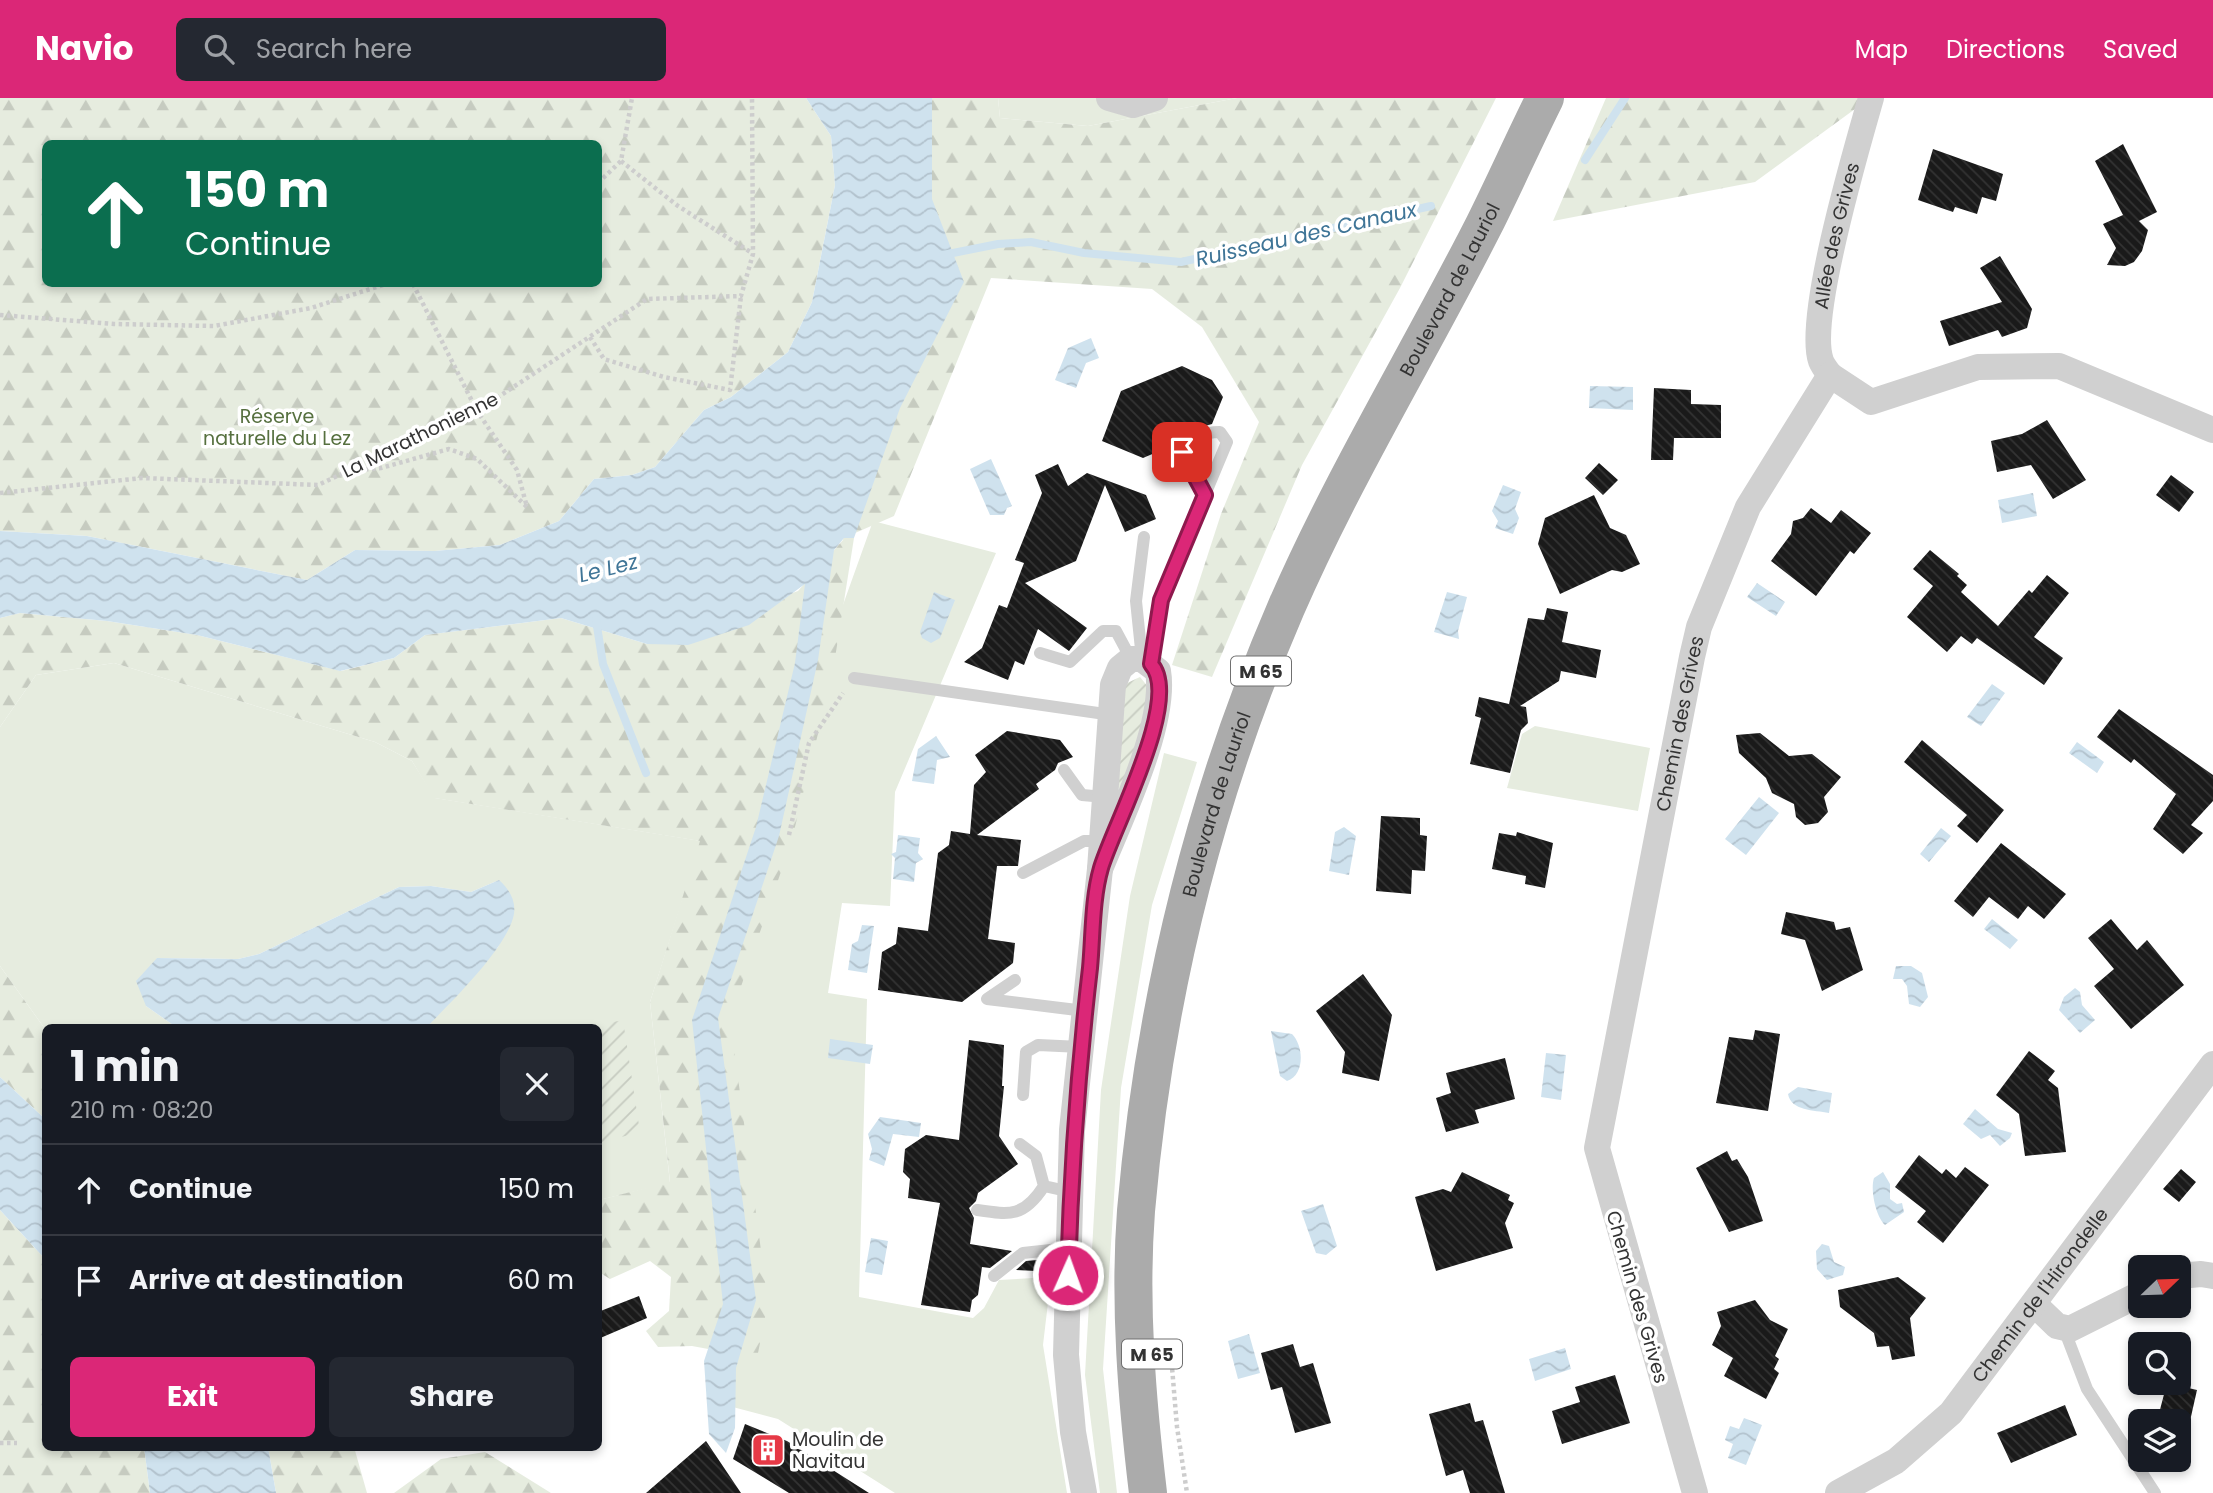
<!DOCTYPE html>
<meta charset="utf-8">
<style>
body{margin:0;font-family:Poppins,sans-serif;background:#242831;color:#f1f3f6;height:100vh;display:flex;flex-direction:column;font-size:26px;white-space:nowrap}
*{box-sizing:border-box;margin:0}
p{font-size:23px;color:#9ea1a6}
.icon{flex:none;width:38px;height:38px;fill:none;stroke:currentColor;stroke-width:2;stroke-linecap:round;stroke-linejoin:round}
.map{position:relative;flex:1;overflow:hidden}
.sheet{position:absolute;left:42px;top:926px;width:560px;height:427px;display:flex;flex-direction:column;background:#171b24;border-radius:10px;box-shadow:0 4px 10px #0003}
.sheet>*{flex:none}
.hud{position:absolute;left:42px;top:42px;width:560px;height:147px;border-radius:10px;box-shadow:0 4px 10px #0003;background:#0b6e4f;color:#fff;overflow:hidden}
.needle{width:46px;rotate:67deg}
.buttons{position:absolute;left:2128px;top:1157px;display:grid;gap:14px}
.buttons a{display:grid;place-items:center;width:63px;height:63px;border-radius:10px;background:#171b24;box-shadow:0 4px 10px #0003;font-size:35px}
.pin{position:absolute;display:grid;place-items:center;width:60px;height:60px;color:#fff;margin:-30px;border-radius:14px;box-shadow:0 4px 10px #0006}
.me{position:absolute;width:77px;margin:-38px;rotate:2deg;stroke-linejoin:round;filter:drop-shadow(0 0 5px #0008)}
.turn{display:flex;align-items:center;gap:24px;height:147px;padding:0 28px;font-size:32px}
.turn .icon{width:91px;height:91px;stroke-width:2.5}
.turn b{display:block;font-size:49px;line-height:60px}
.round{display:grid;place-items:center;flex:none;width:74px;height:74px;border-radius:10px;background:#242831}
.summary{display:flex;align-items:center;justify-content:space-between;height:119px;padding:0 28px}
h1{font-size:42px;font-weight:700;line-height:52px}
.primary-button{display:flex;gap:14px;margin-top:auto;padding:14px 28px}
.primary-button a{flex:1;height:80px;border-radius:10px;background:#db2777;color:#fff;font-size:28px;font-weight:700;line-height:80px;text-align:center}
.primary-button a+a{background:#242831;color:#f1f3f6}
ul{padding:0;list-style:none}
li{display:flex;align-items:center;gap:21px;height:91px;padding:0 28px;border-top:2px solid #363941}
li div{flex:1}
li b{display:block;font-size:26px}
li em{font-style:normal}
header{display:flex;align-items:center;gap:42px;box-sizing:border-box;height:98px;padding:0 35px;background:#db2777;color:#fff}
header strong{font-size:33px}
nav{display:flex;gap:38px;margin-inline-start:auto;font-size:24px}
.search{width:490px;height:63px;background:#242831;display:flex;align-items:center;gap:18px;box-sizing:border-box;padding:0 24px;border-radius:10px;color:#9ea1a6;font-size:26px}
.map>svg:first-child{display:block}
</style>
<header>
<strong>Navio</strong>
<div class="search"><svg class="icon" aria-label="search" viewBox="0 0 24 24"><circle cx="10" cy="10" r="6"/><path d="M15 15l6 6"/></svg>Search here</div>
<nav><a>Map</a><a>Directions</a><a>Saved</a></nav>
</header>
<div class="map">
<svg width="2213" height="1395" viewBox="0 0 2213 1395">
<defs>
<pattern id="forest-firs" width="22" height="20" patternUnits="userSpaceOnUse" patternTransform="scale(1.75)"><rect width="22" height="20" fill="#e6ecdf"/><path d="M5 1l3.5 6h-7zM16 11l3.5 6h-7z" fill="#c6cbc0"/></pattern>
<pattern id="garden-furrows" width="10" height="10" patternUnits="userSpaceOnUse" patternTransform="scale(1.75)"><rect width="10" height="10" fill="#e6ecdf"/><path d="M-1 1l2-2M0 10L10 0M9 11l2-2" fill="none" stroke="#c6cbc0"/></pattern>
<pattern id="water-waves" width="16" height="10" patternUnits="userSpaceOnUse" patternTransform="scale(1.75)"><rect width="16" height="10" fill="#cfe2ee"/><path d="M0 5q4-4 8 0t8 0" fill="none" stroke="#b2c2cd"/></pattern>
<pattern id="building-back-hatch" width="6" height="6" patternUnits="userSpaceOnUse" patternTransform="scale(1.75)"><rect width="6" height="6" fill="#1a1a1a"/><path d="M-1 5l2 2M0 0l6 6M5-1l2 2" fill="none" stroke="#333"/></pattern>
</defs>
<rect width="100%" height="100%" fill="#fff"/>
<path fill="#e6ecdf" d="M998,0H1237L1088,28L1000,20Z
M873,423L996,455L895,694L890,808L842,805L828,895L867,901L859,1199L973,1220L984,1210L999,1182L1051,1179L1043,1247L1067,1395H895L778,1321L710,1303L718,920L820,571Z
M114,565L375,644L412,663L435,700L701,743L650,904L670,1085L599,1102L598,929H427L498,849L514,815L499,782L471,794L431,788L399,789L259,856L238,861L157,860L146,908L176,929L45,931L0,868V629L36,577Z
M1535,628L1650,650L1638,713L1507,690L1522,636Z
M1164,655L1197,664L1152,807L1121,990L1103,1271L1117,1395H1100L1085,1277L1101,992L1130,798Z"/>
<path fill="url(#forest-firs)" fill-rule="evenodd" d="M0,0H806L831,38L835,87L812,204L788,254L731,299L704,312L655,369L632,377L594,381L559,423L500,447L435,453L355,452L307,482L87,438L0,433ZM46,46H598V186H46Z
M905,0H998L1000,20L1088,28L1237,0H1496L1400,190L1302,367L1212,579L1172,567L1221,416L1259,324L1202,229L1152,191L991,180L894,418L846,439L854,440L832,579L791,745L730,920L768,1205L757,1260L692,1248L658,1249L646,1233L669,1213L671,1179L650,1163L610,1181L599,1174V1102L670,1084L650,904L700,743L434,700L412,663L375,644L114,565L36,577L0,629V520L20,515L107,523L197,537L341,573L394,560L425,537L561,520L647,546L798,493L843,442Z
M1606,0H1858L1855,11L1755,84L1553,123Z
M0,868L45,931V1021L0,979Z
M0,1112L45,1161L46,1349H144L150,1395H0Z
M268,1349H354L367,1395H276Z
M485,1354L551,1395H394L441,1361Z"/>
<path fill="url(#garden-furrows)" d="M1140,579L1149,590L1130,682L1118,691L1125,586Z
M623,922L640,1034L599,1045L598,929H589Z"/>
<path fill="url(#water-waves)" d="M806,0H932V101L964,184L900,310L854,440H844L834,452L818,562L779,738L718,920L756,1202L736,1270L735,1330L726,1355L709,1336L704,1263L723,1206L692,922L756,729L795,565L805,486L749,527L688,547L647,546L561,520L425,537L394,560L340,573L197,537L107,523L20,515L0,520V433L87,438L307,482L355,452L435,453L500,447L559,423L594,381L632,377L655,369L704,312L731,299L788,254L812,204L835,87L831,38Z
M1091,240L1099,260L1086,265L1076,290L1055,282L1068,250Z
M1590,288L1633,289V312L1589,310Z
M991,361L1012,408L1007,410L1004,417H990L970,371Z
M1503,387L1521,394L1515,411L1519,420L1513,436L1495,430L1498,423L1492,413Z
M2033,395L2037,418L2002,425L1998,402Z
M1757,485L1785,504L1776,518L1747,499Z
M934,494L955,502L940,540L931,545L922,540L920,534Z
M1447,494L1467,499L1458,533L1459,541L1434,534Z
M1992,586L2005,595L1981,628L1967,619Z
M936,638L950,659L937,662L934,686L912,683L918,651Z
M2077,644L2104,664L2097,675L2069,655Z
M1759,699L1779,715L1746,757L1725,741Z
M1344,729L1356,738L1349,777L1329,773L1335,734Z
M1941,730L1951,738L1929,764L1920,756Z
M898,737L920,740L918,755L923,761L916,765L914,784L893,781L895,760L891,756L896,754Z
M499,782C509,791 516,802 514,816C508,849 451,904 427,929H176L146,908L136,883L157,860L238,861L259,856L399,789L431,788L471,794Z
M1992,821L2018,842L2010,851L1984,831Z
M862,827L874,828L867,875L848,872L852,846L858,843Z
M1896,868H1911L1922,875L1928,899L1920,909L1909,906L1907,888L1902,881H1893Z
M2075,890L2080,894L2082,907L2095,922L2080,935L2059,912L2064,899Z
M1271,933L1292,936C1304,948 1305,977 1287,983L1280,978Z
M830,941L873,947L870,966L828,960Z
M1546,955L1566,957L1561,1002L1541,999Z
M0,979L45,1021V1161L0,1112Z
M1798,989L1832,995L1829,1015C1814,1012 1791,1013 1788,996Z
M1975,1011L1998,1031L2012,1035L2010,1040L2000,1048L1990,1037L1981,1041L1963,1026Z
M880,1019L921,1025L919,1039L893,1036L884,1068L869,1062L872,1051L868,1036Z
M1883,1074L1890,1086V1101L1897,1106L1902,1105L1904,1114L1885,1127C1876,1119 1870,1092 1874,1080Z
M1323,1106L1337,1148L1326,1157L1316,1155L1301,1113Z
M871,1140L888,1143L882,1177L865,1174Z
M1822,1146L1829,1148L1834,1164L1845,1169L1843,1177L1827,1182L1817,1171L1816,1153Z
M1249,1236L1260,1275L1238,1281L1228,1243Z
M1565,1250L1571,1271L1535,1283L1529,1261Z
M1744,1320L1762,1327L1746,1367L1728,1360L1733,1346L1725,1342L1730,1328L1739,1331Z
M144,1349H268L276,1395H150Z"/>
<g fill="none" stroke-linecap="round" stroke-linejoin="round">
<path stroke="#cfe2ee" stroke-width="8" d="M1585,62L1625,0
M943,157L998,146L1031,144L1084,155L1181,164L1431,108
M596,522L603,566L646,675"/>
</g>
<path fill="url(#building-back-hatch)" d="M2123,46L2157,114L2139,123L2148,132L2142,153L2134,164L2125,168L2107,167L2116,150L2103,126L2123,117L2095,63Z
M1933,51L2003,76L1996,103L1982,99L1977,116L1955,109L1953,114L1918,102Z
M2000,158L2032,211L2027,230L2002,239L1998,232L1949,248L1940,223L2002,204L1980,170Z
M1182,268L1212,282L1223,299L1212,326L1195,331L1178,345L1143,360L1102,343L1121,293Z
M1654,290L1691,292V306L1721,307V340H1674L1673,362H1651Z
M2047,322L2086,382L2053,401L2031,367L1997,374L1991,343L2022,336Z
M1599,365L1618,382L1603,397L1585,380Z
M1058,366L1068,388L1087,375L1146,397L1156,421L1125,434L1105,387L1076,463L1025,485L1087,530L1069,553L1038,531L1024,567L1015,563L1008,582L964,564L982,550L999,507L1007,510L1024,465L1015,462L1042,395L1035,377Z
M2171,377L2194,394L2179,414L2156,397Z
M1594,397L1610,430L1626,437L1640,466L1622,474L1612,472L1560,496L1538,446L1545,420Z
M1811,410L1831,425L1841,412L1871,435L1854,456L1850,453L1816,498L1771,463L1791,436L1793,423L1803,420Z
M1930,452L1959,476L1957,478L1967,487L1961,494L1998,528L2029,492L2032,495L2047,477L2069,495L2034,539L2063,560L2044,587L1977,540L1972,546L1961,538L1947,554L1907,519L1933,488L1913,471Z
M1547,510L1568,514L1562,544L1601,552L1596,580L1561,573L1559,583L1520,608L1526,609L1528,625L1521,632L1510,675L1470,666L1481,620L1475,618L1479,599L1509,606L1528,520L1544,522Z
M2119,611L2213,677V703L2191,727L2203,735L2183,756L2153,731L2176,696L2134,661L2131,665L2097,639Z
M1007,633L1060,642L1073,659L1058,665L1055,672L1036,686L1039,691L977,737L1021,742L1018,768H997L988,841L1015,845L1013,865L962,904L878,892L882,854L896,846L898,829L928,833L938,755L949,747L951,733L970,736L974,687L986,674L975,657Z
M1760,635L1789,658L1812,656L1841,679L1824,699L1828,714L1818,725L1805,727L1796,719L1794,706L1772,695L1766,680L1739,655L1736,637Z
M1922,642L2004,712L1977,745L1957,728L1967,717L1904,664Z
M1381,718L1420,720V737L1427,738L1425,773L1412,772L1411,796L1376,793Z
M1517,734L1553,745L1545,790L1525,786L1526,778L1492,771L1499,735L1516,738Z
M2001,745L2066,796L2044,821L2028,808L2018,821L1989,799L1973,819L1954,803Z
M1786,814L1834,824L1836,832L1850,829L1863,872L1822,893L1805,842L1781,836Z
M2111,821L2137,852L2147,842L2184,887L2131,931L2094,888L2114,871L2088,840Z
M1363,876L1392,917L1379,983L1342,975L1345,954L1316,913Z
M1755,932L1780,936L1768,1013L1716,1005L1729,939L1753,942Z
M969,942L1004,947L1002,988H1004L999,1038L1018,1066L978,1095L976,1103L969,1110L974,1120L970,1146L1012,1153L990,1170L982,1169L978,1197L972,1202L970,1214L921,1207L940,1105L908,1100L910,1081L903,1074L905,1051L926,1037L959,1042Z
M2029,953L2055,973L2048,982L2058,990L2066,1054L2025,1058L2019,1016L1996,997Z
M1505,960L1515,1001L1475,1012L1479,1025L1446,1034L1436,1000L1451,995L1446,975Z
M1727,1053L1732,1063L1737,1061L1748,1079L1763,1123L1729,1134L1696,1070Z
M1919,1057L1942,1076L1946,1071L1956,1080L1965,1069L1989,1087L1943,1145L1917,1124L1926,1113L1895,1089Z
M2181,1071L2196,1084L2179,1104L2163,1091Z
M1462,1074L1510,1097L1508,1102L1514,1105L1505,1125L1513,1150L1436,1173L1415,1099L1443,1091L1451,1094Z
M1037,1162L1036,1173L1016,1172L1026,1163Z
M1898,1179L1926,1200L1910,1220L1915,1258L1892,1262L1889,1248L1877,1249L1874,1235L1840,1209L1838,1192Z
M639,1198L647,1220L598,1241V1214Z
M1755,1202L1770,1222L1788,1231L1775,1258L1779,1261L1774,1271L1779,1275L1766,1301L1724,1278L1733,1260L1712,1247L1721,1228L1717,1214Z
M1293,1246L1300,1269L1313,1265L1331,1325L1295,1335L1282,1289L1271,1292L1261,1255Z
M1615,1277L1630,1325L1562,1346L1552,1313L1580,1304L1575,1289Z
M2167,1285L2197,1292L2190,1323H2157Z
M1470,1305L1475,1324L1483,1322L1505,1395H1470L1463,1372L1446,1378L1429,1316Z
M2065,1307L2077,1337L2011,1365L1997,1335Z
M745,1326L787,1343L869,1395H789L733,1361Z
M706,1343L741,1395H646Z"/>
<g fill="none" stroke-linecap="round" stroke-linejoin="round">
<path stroke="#cdcdcd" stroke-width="4.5" stroke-dasharray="3.5 3.5" stroke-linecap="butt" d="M621,63L678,108L752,155
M598,85L621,63L632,0
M0,217L114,226L214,228L311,210L386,186
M590,239L604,261L664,279L730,292L741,198
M351,373L381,370L449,351L477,361L527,409L517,372L477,313L413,186
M0,395L142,380L318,387L477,313L647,201L741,198L753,156L752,0
M789,737L809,645L843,595
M1171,1257L1177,1329L1187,1395
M0,1345H17"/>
<path stroke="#d0d0d0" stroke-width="12" d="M1040,555L1070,564L1103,533H1116L1131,561
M1142,561L1136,503L1144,439
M1151,566L1161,502L1227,344L1220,334C1204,334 1191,340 1182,354L1205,397
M854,580L1112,617
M1064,672L1082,697L1105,699
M1023,775L1084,743H1102
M1015,882L987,901L1085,913
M1023,997L1026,954L1038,947L1081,949
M1020,1046L1036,1058L1044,1088L1071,1094
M977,1112C1011,1117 1024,1119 1044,1088
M994,1178L1023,1155L1069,1150
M2064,1231L2087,1291L2155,1395"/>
<g stroke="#d0d0d0" stroke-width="26">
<path d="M1109,0L1133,7L1155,0"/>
<path id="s1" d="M1830,277C1827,273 1823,268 1821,263C1806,221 1857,49 1871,0"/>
<path d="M1131,561H1142L1158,573C1167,625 1120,721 1100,771L1113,587L1120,570Z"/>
<path d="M2179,1178L2201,1176L2213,1178"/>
<path d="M2035,1207L2057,1228L2070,1231L2140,1196"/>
<path d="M1084,1395L1073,1334L1066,1257L1072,1032L1100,771"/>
<path id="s2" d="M1695,1395L1597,1050L1692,559L1699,529L1748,409L1830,277L1871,304L1978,269L2059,268L2213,332"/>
<path id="s3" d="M1838,1395L1896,1363L1951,1315L2213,966"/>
</g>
<path stroke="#ababab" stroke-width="38" id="s4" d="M1148,1395C1137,1303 1129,1206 1136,1113C1154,904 1203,702 1286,510C1343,379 1419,255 1484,127C1505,85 1524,42 1545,0"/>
</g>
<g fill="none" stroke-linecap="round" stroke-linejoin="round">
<defs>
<path id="route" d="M1068,1177C1071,1073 1078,973 1090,870C1093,838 1092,801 1101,770C1113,729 1183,600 1151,566L1161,502L1205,397L1182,354"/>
</defs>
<use href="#route" stroke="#8e194d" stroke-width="18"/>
<use href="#route" stroke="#db2777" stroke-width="12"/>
</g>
<defs>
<symbol id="building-square" viewBox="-11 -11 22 22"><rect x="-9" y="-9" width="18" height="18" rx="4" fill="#e63946" stroke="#fff"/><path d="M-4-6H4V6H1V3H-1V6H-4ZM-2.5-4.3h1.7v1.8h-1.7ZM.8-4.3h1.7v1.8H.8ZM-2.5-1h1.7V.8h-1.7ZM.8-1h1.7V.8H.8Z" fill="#fff"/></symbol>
</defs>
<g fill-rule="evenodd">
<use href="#building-square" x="749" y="1333" width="38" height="38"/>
</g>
<g text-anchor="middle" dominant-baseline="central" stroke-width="7" stroke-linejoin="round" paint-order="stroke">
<g fill="#fff" stroke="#707070" stroke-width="2">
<rect x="1231" y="558.5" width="60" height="29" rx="5"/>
<rect x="1122" y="1241.5" width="60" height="29" rx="5"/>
</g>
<g font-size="18" font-weight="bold" fill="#333">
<text x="1261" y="573">M 65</text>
<text x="1152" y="1256">M 65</text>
</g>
<g font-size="19" fill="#333" stroke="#fff">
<text stroke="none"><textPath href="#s1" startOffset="144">Allée des Grives</textPath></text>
<text stroke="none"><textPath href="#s4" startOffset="1265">Boulevard de Lauriol</textPath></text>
<text transform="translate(420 337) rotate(-26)">La Marathonienne</text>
<text stroke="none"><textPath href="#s2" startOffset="791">Chemin des Grives</textPath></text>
<text stroke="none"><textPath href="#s4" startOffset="698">Boulevard de Lauriol</textPath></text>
<text stroke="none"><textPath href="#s3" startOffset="287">Chemin de l'Hirondelle</textPath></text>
<text transform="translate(1637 1199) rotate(74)">Chemin des Grives</text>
</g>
<g font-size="19" fill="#56703f" stroke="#fff">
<text x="277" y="318">Réserve<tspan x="277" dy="22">naturelle du Lez</tspan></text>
</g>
<g font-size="19" fill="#333" stroke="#fff" text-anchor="start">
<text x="792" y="1341">Moulin de<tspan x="792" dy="22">Navitau</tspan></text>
</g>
<g font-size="21" font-style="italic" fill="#3f7597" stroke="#fff">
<text transform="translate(1306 136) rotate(-13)">Ruisseau des Canaux</text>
<text transform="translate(608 470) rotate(-14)">Le Lez</text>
</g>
</g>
</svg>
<div class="buttons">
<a><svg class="needle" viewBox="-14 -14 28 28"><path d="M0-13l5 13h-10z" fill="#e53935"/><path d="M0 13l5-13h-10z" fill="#9ea1a6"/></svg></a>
<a><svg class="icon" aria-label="search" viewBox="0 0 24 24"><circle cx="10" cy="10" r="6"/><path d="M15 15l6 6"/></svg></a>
<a><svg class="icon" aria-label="layers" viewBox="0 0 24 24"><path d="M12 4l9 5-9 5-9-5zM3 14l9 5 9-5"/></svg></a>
</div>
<div class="pin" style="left:1182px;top:354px;background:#d93025"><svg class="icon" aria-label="arrive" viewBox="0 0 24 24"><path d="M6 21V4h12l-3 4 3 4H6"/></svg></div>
<svg class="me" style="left:1068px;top:1177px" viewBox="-20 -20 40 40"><circle r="17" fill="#db2777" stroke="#fff" stroke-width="3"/><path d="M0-11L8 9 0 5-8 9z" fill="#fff"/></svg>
<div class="hud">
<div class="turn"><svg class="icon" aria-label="ahead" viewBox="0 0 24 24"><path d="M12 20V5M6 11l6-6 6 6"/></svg><div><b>150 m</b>Continue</div></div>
</div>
<section class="sheet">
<div class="summary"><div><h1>1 min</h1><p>210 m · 08:20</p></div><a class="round"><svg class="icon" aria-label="close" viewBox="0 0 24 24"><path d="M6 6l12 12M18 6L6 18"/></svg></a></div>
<ul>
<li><svg class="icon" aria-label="ahead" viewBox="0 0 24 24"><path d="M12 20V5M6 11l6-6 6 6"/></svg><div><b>Continue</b></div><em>150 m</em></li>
<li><svg class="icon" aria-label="arrive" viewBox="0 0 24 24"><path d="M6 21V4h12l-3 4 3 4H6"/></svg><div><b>Arrive at destination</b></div><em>60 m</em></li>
</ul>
<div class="primary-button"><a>Exit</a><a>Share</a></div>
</section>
</div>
